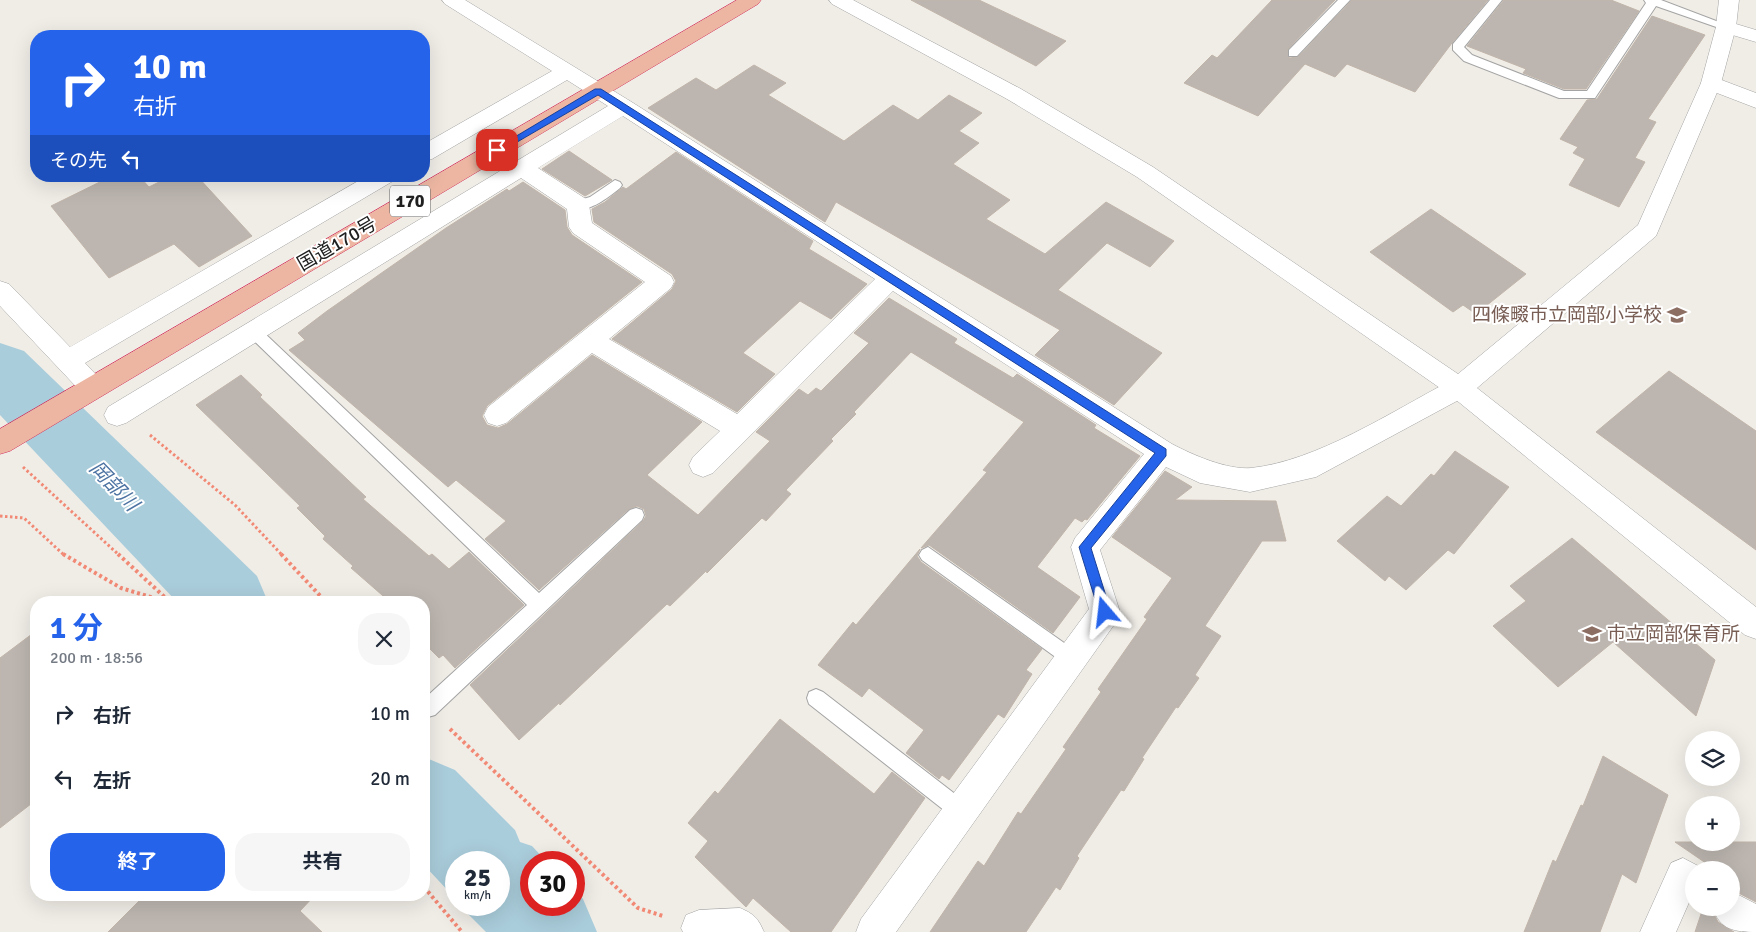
<!DOCTYPE html>
<html lang="ja">
<meta charset="utf-8">
<style>
body{margin:0;font-family:Signika,"Noto Sans JP",sans-serif;background:#f6f6f7;color:#1f2937;height:100vh;display:flex;flex-direction:column;font-size:19px;white-space:nowrap}
*{box-sizing:border-box;margin:0}
p{font-size:16px;color:#747a83}
.icon{flex:none;width:28px;height:28px;fill:none;stroke:currentColor;stroke-width:2;stroke-linecap:round;stroke-linejoin:round}
.map{position:relative;flex:1;overflow:hidden}
.side{position:absolute;left:30px;top:596px;width:400px;height:305px;display:flex;flex-direction:column;background:#fff;border-radius:20px;box-shadow:0 5px 20px #0002}
.side>*{flex:none}
.hud{position:absolute;left:30px;top:30px;width:400px;height:152px;border-radius:20px;box-shadow:0 5px 20px #0002;background:#2563eb;color:#fff;overflow:hidden}
.buttons{position:absolute;left:1685px;top:731px;display:grid;gap:10px}
.buttons a{display:grid;place-items:center;width:55px;height:55px;border-radius:50%;background:#fff;box-shadow:0 5px 20px #0002;font-size:25px}
.speed{position:absolute;left:445px;top:851px;display:flex;gap:10px;font-size:25px;font-weight:700;text-align:center}
.speed>*{display:grid;place-content:center;width:65px;height:65px;border-radius:50%;background:#fff;box-shadow:0 5px 20px #0002;line-height:1}
.speed small{font-size:12px;font-weight:400}
.speed .limit{border:8px solid #d22;background:#fff;color:#111}
.pin{position:absolute;display:grid;place-items:center;width:42px;height:42px;color:#fff;margin:-21px;border-radius:10px;box-shadow:0 2px 8px #0006}
.me{position:absolute;width:55px;margin:-28px;rotate:343deg;stroke-linejoin:round;filter:drop-shadow(0 0 4px #0008)}
.turn{display:flex;align-items:center;gap:18px;height:105px;padding:0 20px;font-size:22px}
.turn .icon{width:65px;height:65px;stroke-width:2.5}
.turn b{display:block;font-size:35px;line-height:42px}
.then{display:flex;align-items:center;height:48px;padding:0 20px;background:#0003;gap:10px;font-size:19px}
.round{display:grid;place-items:center;flex:none;width:52px;height:52px;border-radius:20px;background:#f6f6f7}
.summary{display:flex;align-items:center;justify-content:space-between;height:85px;padding:0 20px}
h1{font-size:30px;font-weight:700;line-height:38px;color:#2563eb}
.button{display:flex;gap:10px;margin-top:auto;padding:10px 20px}
.button a{flex:1;height:58px;border-radius:20px;background:#2563eb;color:#fff;font-size:20px;font-weight:700;line-height:58px;text-align:center}
.button a+a{background:#f6f6f7;color:#1f2937}
ul{padding:0;list-style:none}
li{display:flex;align-items:center;gap:15px;height:65px;padding:0 20px}
li div{flex:1}
li b{display:block;font-size:19px}
li em{font-style:normal}
.map>svg:first-child{display:block}
</style>
<div class="map">
<svg width="1756" height="932" viewBox="0 0 1756 932">
<rect width="100%" height="100%" fill="#f0ede7"/>
<g fill="none" stroke-linecap="round" stroke-linejoin="round">
<path fill="#aacddb" fill-rule="evenodd" d="M0,343L24,351L257,576L268,602H177L0,415Z
M424,757L455,770L515,830L520,842L532,846L547,862H531V905H574V889L583,899L597,932H486L466,912L464,905H499V862H456V897L451,894L424,865Z"/>
</g>
<path fill="#bdb6b0" stroke="#c1b5aa" d="M911,0H979L1066,41L1036,66Z
M1272,0H1335L1288,49L1289,58L1298,57L1352,0H1488L1452,43L1415,92L1347,64L1335,77L1305,64L1258,116L1184,83L1212,55L1217,58Z
M1504,0H1611L1639,11L1586,89H1564L1523,73L1526,69L1467,46Z
M1652,16L1705,35L1648,119L1656,122L1635,158L1645,162L1619,207L1569,185L1585,159L1573,153L1578,147L1560,139L1587,100L1597,99Z
M754,65L786,83L768,95L844,141L893,105L918,120L949,95L982,113L959,131L979,143L953,164L1010,200L986,219L1045,254L1106,202L1174,241L1150,267L1107,243L1058,290L1162,353L1114,405L1035,355L1060,330L836,202L825,222L648,108L696,78L716,90Z
M569,151L612,180L585,196L542,169Z
M676,152L813,241L809,249L867,284L831,319L800,301L743,353L775,374L737,412L612,339L672,289L676,281L672,274L594,222L592,209L605,202L623,187L626,189Z
M112,176H139L149,187L171,176H197L252,236L199,267L174,244L109,278L51,206Z
M523,182L565,210L567,227L572,235L642,282L487,406L482,416L487,425L498,428L507,424L592,355L702,422L647,475L698,515L770,441L756,432L799,389L808,395L816,388L821,391L869,343L854,333L889,298L957,339L954,343L1013,378L1017,374L1096,425L1094,428L1140,456L1087,520L1085,519L1082,522L1075,518L1037,567L1080,597L1053,633L929,545L921,548L987,472L983,470L1024,422L911,352L854,412L856,414L831,439L833,441L786,490L791,494L766,521L762,518L707,573L706,571L670,606L667,604L560,705L559,703L519,740L470,685L643,521L646,516L644,509L637,506L629,509L539,590L485,539L506,521L456,480L448,487L289,350L305,340L298,333L327,311L446,228L507,189L509,191Z
M1431,209L1526,274L1476,314L1463,305L1453,312L1370,252Z
M1669,371L1756,431V550L1596,432Z
M241,375L262,395L260,397L366,497L363,499L429,556L432,554L449,569L469,552L524,605L455,668L443,655L439,658L424,643V602H390L351,568L353,566L323,539L325,536L297,508L300,506L196,405Z
M1455,451L1509,487L1454,554L1448,550L1406,590L1389,576L1385,581L1337,541L1387,496L1401,506L1431,474L1434,476Z
M1165,471L1192,487L1175,500L1276,501L1286,541H1262L1205,626L1221,636L1195,675L1199,678L1178,708L1176,707L1142,758L1144,759L1124,791L1121,790L1077,856L1079,858L1060,890L1056,887L1026,932H930L978,861L984,866L1018,812L1021,814L1066,749L1063,747L1101,692L1098,689L1147,619L1144,617L1172,578L1112,537Z
M1572,538L1715,660L1696,716L1613,642L1558,687L1493,626L1526,601L1510,586Z
M920,549L917,556L921,562L1042,649L1026,670L1032,674L1004,718L998,714L949,780L942,775L939,779L906,753L924,730L869,688L862,697L818,665L853,622L856,625Z
M36,631V800L0,828V658Z
M780,719L874,794L892,772L925,798L831,932H791L753,898L746,907L695,857L708,841L688,823L715,791L718,794Z
M1603,756L1668,795L1636,883L1622,874L1600,932H1524L1553,860L1556,862L1581,805L1583,806Z
M1675,842H1756V902L1731,889V870H1716Z
M145,895H315L300,911L322,932H108Z
M1703,908H1711L1718,922L1734,932H1695Z"/>
<g fill="none" stroke-linecap="round" stroke-linejoin="round">
<defs>
<path id="service" d="M1338,0H1350L1297,56H1289V50Z
M1490,0H1502L1464,47L1472,55L1564,91H1587L1646,3L1644,0H1661L1732,27L1730,29H1722L1656,6L1595,98H1559L1464,61L1453,50V44Z
M615,180L620,182L622,185L620,188C607,198 590,213 573,208L571,205L573,202L590,197Z
M254,326L259,328L539,593L630,510L636,508L642,510L644,515L642,520L435,715L428,717L424,716V699L527,605L249,336L247,332L249,328Z
M928,547L1077,652L1080,658L1077,664L1071,667L1065,664L922,560L919,555L922,550Z
M816,689L823,692L968,804L971,811L968,818L961,821L954,818L809,704L807,698L809,692Z"/>
<path id="minor" d="M442,0H465L630,101L1172,444C1193,455 1227,470 1251,468C1317,461 1391,412 1450,381L1459,377L1468,381L1472,388L1468,395L1316,477L1250,492L1200,483L1166,467L1100,550L1120,612L1116,622L896,932H856L861,919L1089,609L1071,547L1075,538L1144,454L893,291L713,473L703,477L693,473L689,465L693,457L720,431L592,353L506,423L497,426L488,423L484,415L488,407L645,282L573,233L569,227L567,209L521,178L126,423L117,426L108,423L104,415L108,407L608,106L567,80L432,159L424,161V144L552,71L445,4ZM623,116L875,279L737,414L609,339L671,288L674,282L671,276L592,223L589,205L586,199L538,168Z
M1726,21L1756,30V42L1719,31L1716,27L1719,23Z
M1711,76L1756,93V108L1704,88L1701,83L1704,78Z
M367,176H396L393,181L85,363L101,380L105,387L101,394L92,397L83,394L0,306V281L9,284L70,347Z
M1683,858L1706,870H1694V899L1691,898L1676,932H1640L1671,863Z
M1731,891L1756,904V932C1735,932 1720,930 1713,908H1731Z
M740,908C754,914 758,918 764,932H683L681,928L686,915L699,910Z"/>
<path id="tertiary" d="M829,0H853L1021,89L1153,167L1458,374L1638,225L1701,83L1716,27L1719,0H1739L1736,27L1721,83L1656,236L1477,388L1756,607V639L1745,635L1450,395L1137,177L1007,99L832,4Z"/>
<path id="trunk" d="M737,0H761L758,4L10,451L0,454V429Z"/>
</defs>
<use href="#service" stroke="#a4a4a4" stroke-width="2"/>
<use href="#minor" stroke="#a4a4a4" stroke-width="1"/>
<use href="#tertiary" stroke="#a4a4a4" stroke-width="1"/>
<use href="#trunk" stroke="#d2305e" stroke-width="1"/>
<path stroke="#f28975" stroke-width="3" stroke-dasharray="2.5 2.5" stroke-linecap="butt" d="M150,435L235,505L282,555
M23,467L119,555
M0,516L24,518L64,555"/>
<path stroke="#f28975" stroke-width="4" stroke-dasharray="3 3" stroke-linecap="butt" d="M63,554L121,588L167,602
M118,554L170,602
M281,554L326,602
M450,729L638,908L663,916
M424,887L462,932"/>
<use href="#service" fill="#fff" fill-rule="evenodd"/>
<use href="#minor" fill="#fff" fill-rule="evenodd"/>
<use href="#tertiary" fill="#fff" fill-rule="evenodd"/>
<use href="#trunk" fill="#ecb6a2" fill-rule="evenodd"/>
</g>
<path fill="#2563eb" stroke="#184099" d="M595,89H601L1166,449V456L1091,548L1111,612L1109,616L1105,618L1100,616L1099,612L1079,547L1155,453L598,95L500,152L493,150Z"/>
<defs>
<symbol id="school-bare" viewBox="-9 -9 18 18"><path d="M0-5L7-2L0 1L-7-2ZM-4 1L0 2.5L4 1V4Q0 6-4 4Z" fill="#8d6e63" stroke="#fff" stroke-width="2.5" paint-order="stroke"/></symbol>
</defs>
<g fill-rule="evenodd">
<use href="#school-bare" x="1663" y="301" width="28" height="28"/>
<use href="#school-bare" x="1578" y="620" width="28" height="28"/>
</g>
<g text-anchor="middle" dominant-baseline="central" stroke-width="4" stroke-linejoin="round" paint-order="stroke">
<rect fill="#fff" stroke="#636363" stroke-width="1" x="390" y="185.5" width="40" height="31" rx="4"/>
<g font-size="18" font-weight="bold" fill="#202020">
<text x="410" y="201">170</text>
</g>
<g font-size="19" fill="#202020" stroke="#fff">
<text transform="translate(337 244) rotate(-30)">国道170号</text>
</g>
<g font-size="19" fill="#785e54" stroke="#fff" text-anchor="end">
<text x="1662" y="315">四條畷市立岡部小学校</text>
<text x="1607" y="634" text-anchor="start">市立岡部保育所</text>
</g>
<g font-size="20" font-style="italic" fill="#4e74a3" stroke="#fff">
<text transform="translate(114 486) rotate(46)">岡部川</text>
</g>
</g>
</svg>
<div class="buttons">
<a><svg class="icon" aria-label="layers" viewBox="0 0 24 24"><path d="M12 4l9 5-9 5-9-5zM3 14l9 5 9-5"/></svg></a>
<a>+</a>
<a>−</a>
</div>
<div class="speed"><div>25<small>km/h</small></div><div class="limit">30</div></div>
<div class="pin" style="left:497px;top:150px;background:#d93025"><svg class="icon" aria-label="arrive" viewBox="0 0 24 24"><path d="M6 21V4h12l-3 4 3 4H6"/></svg></div>
<svg class="me" style="left:1105px;top:612px" viewBox="-20 -20 40 40"><path d="M0-17L14 15 0 8-14 15z" fill="#2563eb" stroke="#fff" stroke-width="4"/></svg>
<div class="hud">
<div class="turn"><svg class="icon" aria-label="right" viewBox="0 0 24 24"><path d="M7 20v-9h11M14 6l5 5-5 5"/></svg><div><b>10 m</b>右折</div></div>
<div class="then">その先<svg class="icon" aria-label="left" viewBox="0 0 24 24"><path d="M17 20v-9H6M10 6l-5 5 5 5"/></svg></div>
</div>
<section class="side">
<div class="summary"><div><h1>1 分</h1><p>200 m · 18:56</p></div><a class="round"><svg class="icon" aria-label="close" viewBox="0 0 24 24"><path d="M6 6l12 12M18 6L6 18"/></svg></a></div>
<ul>
<li><svg class="icon" aria-label="right" viewBox="0 0 24 24"><path d="M7 20v-9h11M14 6l5 5-5 5"/></svg><div><b>右折</b></div><em>10 m</em></li>
<li><svg class="icon" aria-label="left" viewBox="0 0 24 24"><path d="M17 20v-9H6M10 6l-5 5 5 5"/></svg><div><b>左折</b></div><em>20 m</em></li>
</ul>
<div class="button"><a>終了</a><a>共有</a></div>
</section>
</div>
